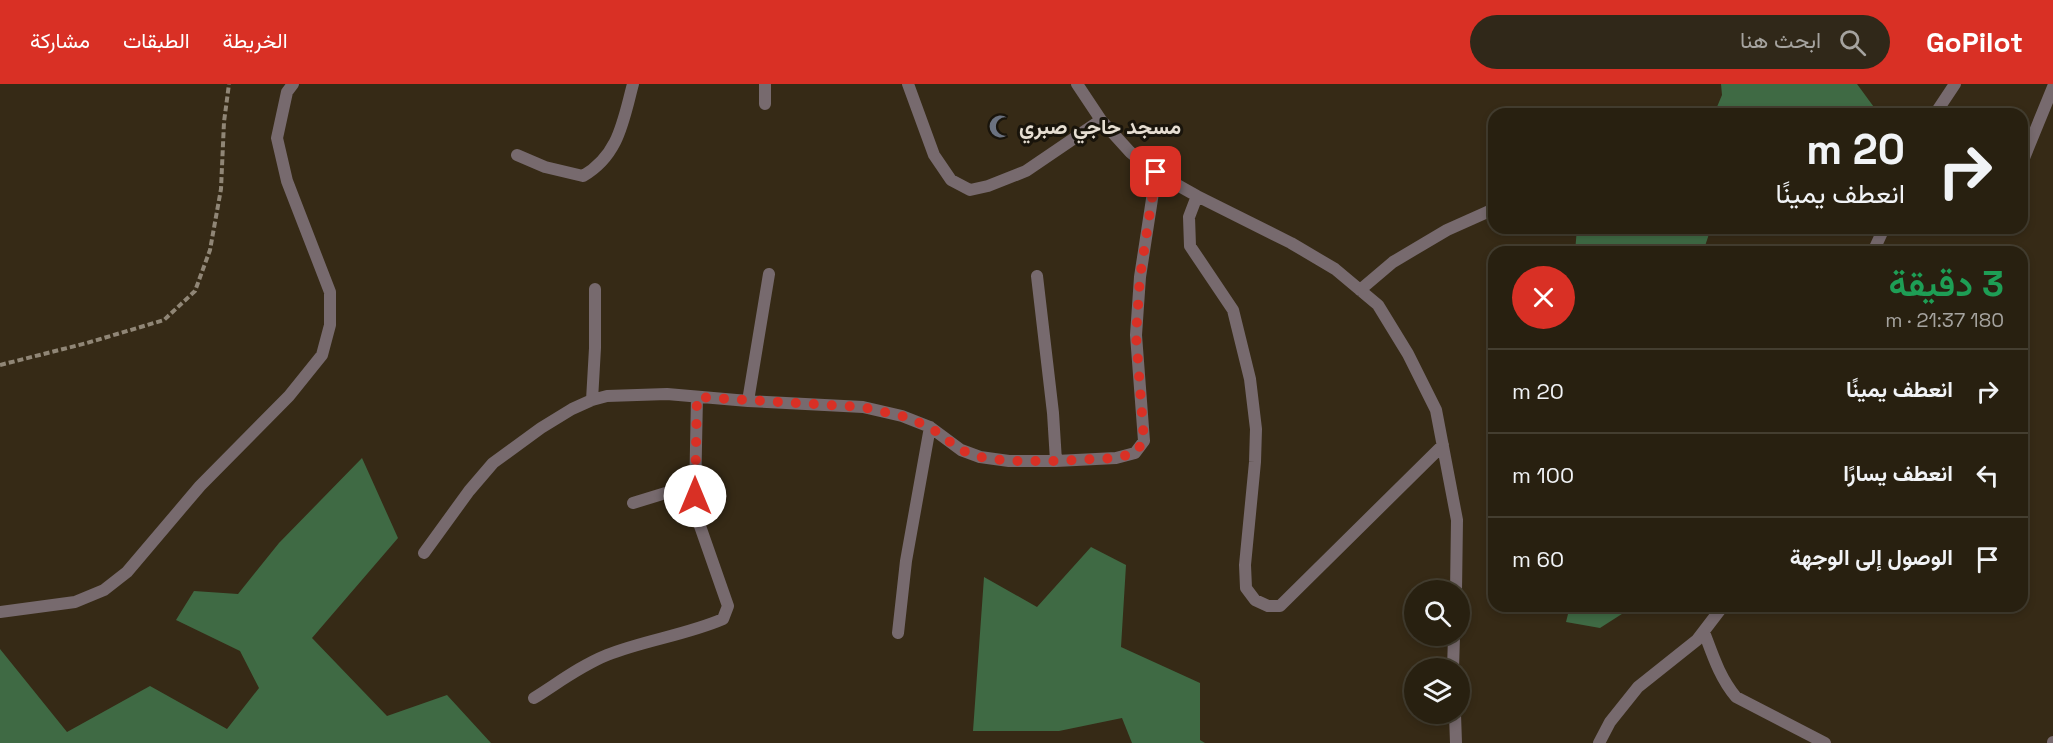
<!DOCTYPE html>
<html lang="ar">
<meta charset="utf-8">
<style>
body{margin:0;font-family:"Space Grotesk",Vazirmatn,sans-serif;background:#302819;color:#f1f3f6;direction:rtl;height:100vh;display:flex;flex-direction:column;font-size:22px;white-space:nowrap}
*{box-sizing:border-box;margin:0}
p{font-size:20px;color:#a5a39f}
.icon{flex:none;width:33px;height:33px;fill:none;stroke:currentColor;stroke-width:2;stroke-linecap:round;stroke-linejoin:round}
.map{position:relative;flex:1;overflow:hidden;direction:ltr}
.sheet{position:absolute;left:1488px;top:162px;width:540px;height:366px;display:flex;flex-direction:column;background:#282010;border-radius:18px;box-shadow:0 3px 9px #0003,0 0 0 2px #443e30;direction:rtl}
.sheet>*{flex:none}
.banner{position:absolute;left:1488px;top:24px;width:540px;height:126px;border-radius:18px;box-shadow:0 3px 9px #0003,0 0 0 2px #443e30;direction:rtl;background:#282010;color:#f1f3f6;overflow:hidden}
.controls{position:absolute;left:1404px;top:496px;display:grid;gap:12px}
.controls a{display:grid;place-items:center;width:66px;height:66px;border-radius:50%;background:#282010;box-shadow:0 3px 9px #0003,0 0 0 2px #443e30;font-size:30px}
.pin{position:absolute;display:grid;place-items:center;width:51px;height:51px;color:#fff;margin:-26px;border-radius:12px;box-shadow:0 3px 9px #0006}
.me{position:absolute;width:66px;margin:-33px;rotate:0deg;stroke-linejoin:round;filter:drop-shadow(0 0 4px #0008)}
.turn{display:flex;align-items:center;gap:21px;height:126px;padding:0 24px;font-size:27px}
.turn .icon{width:78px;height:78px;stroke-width:2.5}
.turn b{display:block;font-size:42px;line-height:51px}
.round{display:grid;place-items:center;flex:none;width:63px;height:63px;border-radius:32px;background:#302819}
.head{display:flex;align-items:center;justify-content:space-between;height:102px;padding:0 24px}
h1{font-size:36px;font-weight:600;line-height:45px;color:#1e9e55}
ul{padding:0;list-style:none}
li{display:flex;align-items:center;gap:18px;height:84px;padding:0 24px;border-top:2px solid #443e30}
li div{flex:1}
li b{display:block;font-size:22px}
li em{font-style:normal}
header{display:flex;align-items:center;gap:36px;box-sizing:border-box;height:84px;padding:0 30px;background:#d93025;color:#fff}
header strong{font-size:28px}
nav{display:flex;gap:33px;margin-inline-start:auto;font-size:21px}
.search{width:420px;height:54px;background:#302819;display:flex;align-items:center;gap:15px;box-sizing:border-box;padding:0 21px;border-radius:33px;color:#a5a39f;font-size:22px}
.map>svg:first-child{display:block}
</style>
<header>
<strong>GoPilot</strong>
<div class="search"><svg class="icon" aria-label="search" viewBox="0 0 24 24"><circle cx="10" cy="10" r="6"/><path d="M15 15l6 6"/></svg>ابحث هنا</div>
<nav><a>الخريطة</a><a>الطبقات</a><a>مشاركة</a></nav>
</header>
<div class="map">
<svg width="2053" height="659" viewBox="0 0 2053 659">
<rect width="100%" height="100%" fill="#362a16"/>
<path fill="#3f6a44" d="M1721,0H1857L1879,30H1714L1722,11Z
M1577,144H1711L1703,168H1575Z
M362,374L398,454L312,554L387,632L447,611L491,659H0V565L67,648L150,602L227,645L259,604L240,567L176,536L194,507L238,510L279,459Z
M1091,463L1126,481L1121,563L1200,599V656L1205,659H1132L1122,634L1059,647H973L984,493L1037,523Z
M1570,522H1623L1625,528L1600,544L1566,538Z"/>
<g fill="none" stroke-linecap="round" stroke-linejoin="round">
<path stroke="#908676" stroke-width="4" stroke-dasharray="6 3" stroke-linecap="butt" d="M0,281L87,259L164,236L195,207L210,166L221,105L224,38L229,0"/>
<path stroke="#776a6e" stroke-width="12" d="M908,0L934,71L951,96L970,106L988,102L1026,87L1101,36
M1077,0L1101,36L1130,68L1156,89L1197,112L1291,159L1335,185L1378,221L1408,270L1436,326L1457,436L1456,507
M765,20V0
M1935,30L1955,0
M517,71L545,83L583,92C619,71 623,37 633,0
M2022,79L2053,3
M1197,112L1189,133L1190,162L1233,226L1250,295L1256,345L1255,378L1245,481L1246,504L1255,516L1268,522H1280L1443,361
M1873,168L1884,144
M1037,192L1053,329L1056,377
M1360,206L1393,178L1447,146L1494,125
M592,316L595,264V205
M748,317L769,190
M633,419L695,400
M424,469L469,407L493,379L541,344L572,325L592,316L607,312L667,310L748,317L863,323L902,332L930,343L961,366L980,373L1009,377H1056L1116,374L1135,369L1144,357L1136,251L1140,193L1156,89
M0,528L75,518L104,506L127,488L200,402L289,312L322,271L330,241V208L287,97L277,54L287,8L293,0
M1704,548C1713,572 1720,594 1736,613L1825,659
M898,549L906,477L930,343
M1453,585L1454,552
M534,614C558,599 580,582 607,571C645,556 686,551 723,535L728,522L700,442L695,412L697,313
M1455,630L1456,659
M1599,659L1610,638L1638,603L1697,556L1723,522
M2053,659V658"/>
</g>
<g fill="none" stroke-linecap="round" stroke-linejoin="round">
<path stroke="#d93025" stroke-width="10" stroke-dasharray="0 18" d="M695,412L697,313L862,323L902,332L930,343L961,366L980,373L1009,377H1056L1116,374L1135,369L1144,357L1136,251L1140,193L1156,88"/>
</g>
<defs>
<symbol id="mosque-bare" viewBox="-9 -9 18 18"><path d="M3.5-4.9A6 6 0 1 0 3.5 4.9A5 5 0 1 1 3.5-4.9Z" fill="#6b7280" stroke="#19140b" stroke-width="2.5" paint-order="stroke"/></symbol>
</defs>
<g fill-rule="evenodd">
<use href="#mosque-bare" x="984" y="26" width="33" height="33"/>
</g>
<g text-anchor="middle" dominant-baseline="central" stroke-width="6" stroke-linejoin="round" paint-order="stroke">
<g font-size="21" font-weight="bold" fill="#e6ded2" stroke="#19140b" text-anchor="start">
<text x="1019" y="42">مسجد حاجي صبري</text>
</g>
</g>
</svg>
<div class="controls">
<a><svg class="icon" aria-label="search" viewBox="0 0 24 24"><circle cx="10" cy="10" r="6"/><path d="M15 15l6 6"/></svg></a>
<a><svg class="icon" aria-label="layers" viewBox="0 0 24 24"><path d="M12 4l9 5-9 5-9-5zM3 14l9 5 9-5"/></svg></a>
</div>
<div class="pin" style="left:1156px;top:88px;background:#d93025"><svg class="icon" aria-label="arrive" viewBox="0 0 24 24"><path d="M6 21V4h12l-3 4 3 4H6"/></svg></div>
<svg class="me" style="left:695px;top:412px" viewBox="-20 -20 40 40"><circle r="19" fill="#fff"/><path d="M0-13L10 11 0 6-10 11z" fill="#d93025"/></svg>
<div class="banner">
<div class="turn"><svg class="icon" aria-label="right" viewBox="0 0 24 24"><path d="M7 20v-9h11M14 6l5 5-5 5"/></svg><div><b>20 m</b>انعطف يمينًا</div></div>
</div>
<section class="sheet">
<div class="head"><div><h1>3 دقيقة</h1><p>180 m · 21:37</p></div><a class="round" style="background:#d93025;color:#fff"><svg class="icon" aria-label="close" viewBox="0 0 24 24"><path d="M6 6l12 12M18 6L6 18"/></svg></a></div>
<ul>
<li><svg class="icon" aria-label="right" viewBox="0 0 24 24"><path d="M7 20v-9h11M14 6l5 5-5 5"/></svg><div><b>انعطف يمينًا</b></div><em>20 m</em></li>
<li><svg class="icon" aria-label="left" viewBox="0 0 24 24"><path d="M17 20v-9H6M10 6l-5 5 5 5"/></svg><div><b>انعطف يسارًا</b></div><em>100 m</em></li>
<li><svg class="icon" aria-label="arrive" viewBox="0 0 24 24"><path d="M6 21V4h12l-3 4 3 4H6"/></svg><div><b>الوصول إلى الوجهة</b></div><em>60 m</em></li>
</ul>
</section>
</div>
